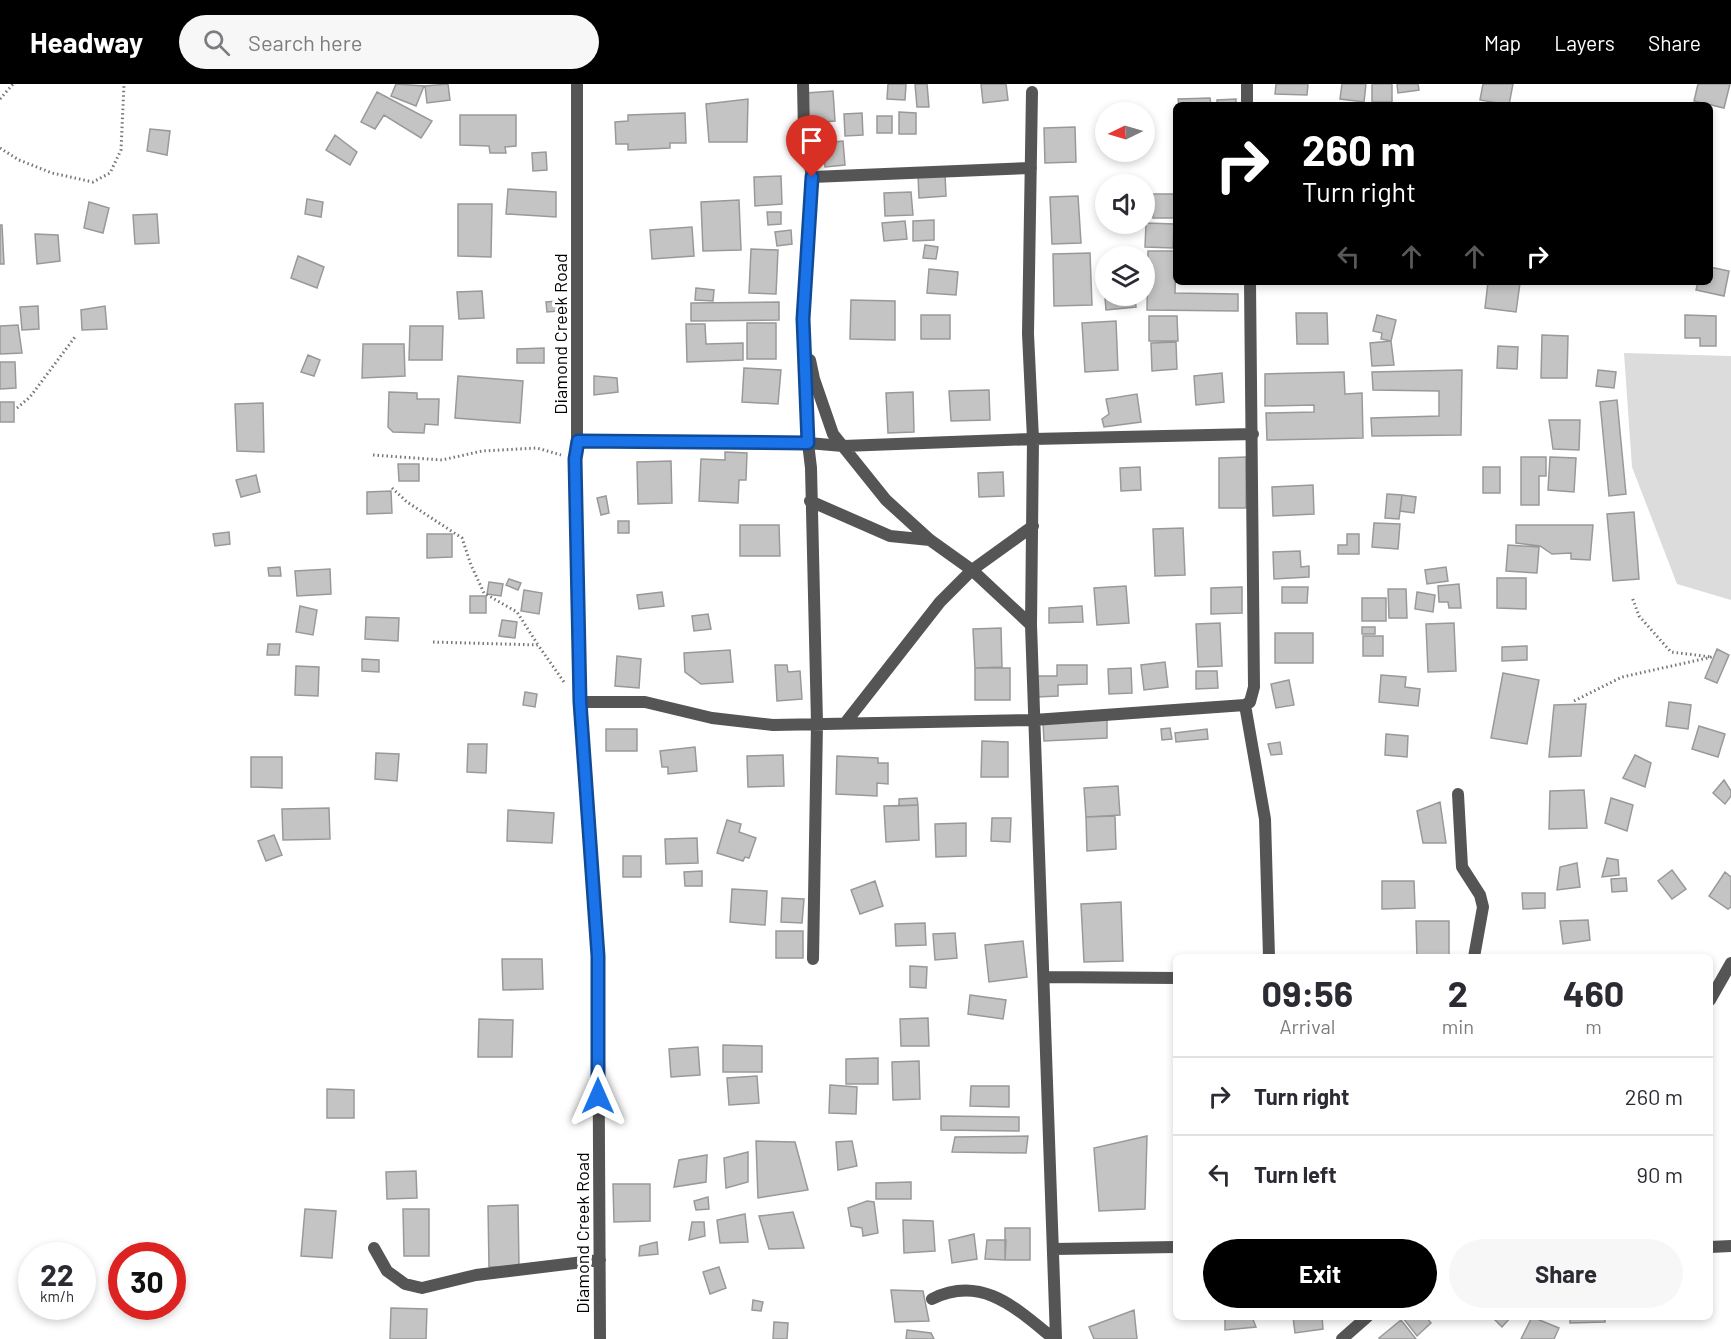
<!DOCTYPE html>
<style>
body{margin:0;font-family:Barlow,sans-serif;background:#f7f7f7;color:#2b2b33;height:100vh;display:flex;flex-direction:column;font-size:22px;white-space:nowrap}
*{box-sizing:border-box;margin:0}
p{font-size:20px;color:#7c7c81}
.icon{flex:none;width:33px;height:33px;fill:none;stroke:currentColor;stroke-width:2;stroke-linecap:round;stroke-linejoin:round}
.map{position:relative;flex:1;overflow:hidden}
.details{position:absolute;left:1173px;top:870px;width:540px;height:366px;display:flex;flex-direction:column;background:#fff;border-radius:9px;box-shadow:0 3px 9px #0003}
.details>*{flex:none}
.top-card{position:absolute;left:1173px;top:18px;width:540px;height:183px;border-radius:9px;box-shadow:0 3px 9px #0003;background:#000;color:#fff;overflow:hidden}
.needle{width:39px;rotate:265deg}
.tools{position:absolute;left:1095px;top:18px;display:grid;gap:12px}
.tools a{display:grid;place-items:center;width:60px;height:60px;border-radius:50%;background:#fff;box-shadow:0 3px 9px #0003;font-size:30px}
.speed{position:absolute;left:18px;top:1158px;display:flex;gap:12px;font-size:30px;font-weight:700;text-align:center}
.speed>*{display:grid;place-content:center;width:78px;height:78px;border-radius:50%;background:#fff;box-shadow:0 3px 9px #0003;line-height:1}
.speed small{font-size:15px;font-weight:400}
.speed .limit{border:9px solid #d22;background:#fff;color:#111}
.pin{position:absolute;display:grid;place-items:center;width:51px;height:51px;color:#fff;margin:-62px -26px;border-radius:50% 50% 50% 0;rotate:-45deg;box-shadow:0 0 6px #0007}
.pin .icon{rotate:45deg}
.me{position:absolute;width:66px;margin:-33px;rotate:0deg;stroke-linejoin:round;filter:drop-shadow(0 0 4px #0008)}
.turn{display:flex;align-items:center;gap:21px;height:126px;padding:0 30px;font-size:27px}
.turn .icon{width:78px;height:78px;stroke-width:2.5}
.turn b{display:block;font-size:42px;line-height:51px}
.lanes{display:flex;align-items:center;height:57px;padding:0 30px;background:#0003;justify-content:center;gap:30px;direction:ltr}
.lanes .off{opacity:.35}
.eta{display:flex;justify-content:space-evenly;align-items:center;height:102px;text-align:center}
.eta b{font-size:36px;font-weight:700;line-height:42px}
.button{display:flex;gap:12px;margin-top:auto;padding:12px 30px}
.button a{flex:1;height:69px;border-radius:36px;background:#000;color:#fff;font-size:24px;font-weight:700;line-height:69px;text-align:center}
.button a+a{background:#f7f7f7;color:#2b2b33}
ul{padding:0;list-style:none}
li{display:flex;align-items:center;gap:18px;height:78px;padding:0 30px;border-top:2px solid #e1e1e2}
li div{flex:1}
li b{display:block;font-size:22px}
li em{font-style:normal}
header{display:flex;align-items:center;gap:36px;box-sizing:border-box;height:84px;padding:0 30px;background:#000;color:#fff}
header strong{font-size:28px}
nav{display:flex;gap:33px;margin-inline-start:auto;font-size:21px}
.search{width:420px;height:54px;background:#f7f7f7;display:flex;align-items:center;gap:15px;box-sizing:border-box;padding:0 21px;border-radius:33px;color:#7c7c81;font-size:22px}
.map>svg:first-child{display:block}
</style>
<header>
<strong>Headway</strong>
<div class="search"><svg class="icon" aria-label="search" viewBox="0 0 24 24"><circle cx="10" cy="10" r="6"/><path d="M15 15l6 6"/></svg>Search here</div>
<nav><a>Map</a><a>Layers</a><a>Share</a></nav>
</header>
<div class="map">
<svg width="1731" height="1255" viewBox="0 0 1731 1255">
<rect width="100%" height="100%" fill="#fff"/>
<path fill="#dcdcdc" d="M1624,269L1731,272V516L1677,500L1632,383Z"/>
<path fill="#c4c4c4" stroke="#999" stroke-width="1.5" d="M396,0L424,2L416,22L391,12Z
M448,0L450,16L427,19L425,2Z
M888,0H906L905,16L887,15Z
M915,0H927L929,23H917Z
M981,0H1006L1008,16L983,19Z
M1276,0H1308L1307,11L1275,10Z
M1342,0H1366L1364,18L1340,15Z
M1372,0H1392V18H1372Z
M1397,0H1418L1419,6L1398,9Z
M1483,0H1513L1509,21L1480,16Z
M1698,0H1730L1724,24L1694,17Z
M833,7L835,37L808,39L806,9Z
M377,8L432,37L421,54L384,31L375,45L361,38Z
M1210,14L1211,21H1179L1178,15Z
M748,15L747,58H709L706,20Z
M1236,15V21H1217V16Z
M899,28L916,29V50H899Z
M685,29L686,59H670V64L628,66V60H616L615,38L628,37V31Z
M862,29L863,51L845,52L844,30Z
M460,31H516V62L505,63L506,69H490L489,62L460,61Z
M877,32H892V49H877Z
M1098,37H1106V62L1100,63Z
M1075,43L1076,78L1045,79L1044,44Z
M150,45L170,47L167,71L147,67Z
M335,51L357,68L350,81L326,66Z
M843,57L845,81L825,83L823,59Z
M546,68L547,86L533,87L532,69Z
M945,90L946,112L919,114L918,91Z
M781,92L782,120L755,122L754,93Z
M508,105L556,108V133L506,130Z
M911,108L913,131L885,132L884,109Z
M1152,110H1176V134H1153Z
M1078,112L1081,159L1052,160L1050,113Z
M307,115L323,118L321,133L305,130Z
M739,116L741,166L703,167L701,118Z
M89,118L109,124L103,149L84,144Z
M458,120H492L491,173L458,172Z
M767,128H781V140L768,141Z
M157,130L159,159L135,160L133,131Z
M934,136V156L913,157V137Z
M905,137L907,155L884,157L882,139Z
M1146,139L1174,140L1173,164L1145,163Z
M1119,140H1138V144L1119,145Z
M0,141H2L4,180H0Z
M692,143L694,172L652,175L650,146Z
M791,146L792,160L777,162L775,148Z
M35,150L58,151L60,177L37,180Z
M925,161L938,163L936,175L923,174Z
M751,165L778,166L776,210L749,209Z
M1148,167H1176L1175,209L1238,210V227L1147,226Z
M1090,169L1092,221L1054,222L1053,170Z
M298,172L324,183L317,204L291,194Z
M1710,183L1729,187L1724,212L1696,206L1698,198H1710Z
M929,185L958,188L956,211L927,209Z
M1488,198L1520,199L1516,228L1485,224Z
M1104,201L1106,212H1135L1136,223L1106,226Z
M696,204L714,206L713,217L695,216Z
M482,207L484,234L459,235L457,208Z
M851,216L895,217V256L850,255Z
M557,217L558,227L547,228L546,218Z
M779,218V236L691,237V219Z
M38,222L39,245L22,246L20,223Z
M105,222L107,245L82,246L81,226Z
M1296,229H1327L1328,260H1297Z
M921,231H950V255H921Z
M1377,231L1396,236L1391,257L1381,255L1382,249L1373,247Z
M1685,231L1716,232V262H1700V254H1685Z
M1149,232H1177L1178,257H1149Z
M1116,237L1118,286L1085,288L1082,239Z
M747,239H776V275H747Z
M686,240H705L706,260L743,259V276L687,278Z
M18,241L22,269L0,270V242Z
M410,242H443L442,276H409Z
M1542,251L1568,252L1567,294H1541Z
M1391,257L1394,281L1372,282L1370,259Z
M1176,258L1177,285L1152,287L1151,259Z
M363,260H404L405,292L362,294Z
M1498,262L1518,263L1517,285L1497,284Z
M544,264V279H517V265Z
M308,271L320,276L314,292L301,288Z
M0,278H15L16,304L0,305Z
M744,284L781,286L778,320L742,318Z
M1462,286L1461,351L1372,352L1371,334L1439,332V307L1373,306L1372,288Z
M1598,286L1616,288L1614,304L1596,302Z
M1344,288L1345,310L1362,309L1363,354L1267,356L1266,329L1314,328V321L1265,322V290Z
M1222,289L1224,318L1196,321L1194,292Z
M458,292L523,297L520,339L455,334Z
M594,292L617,294L618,308L594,311Z
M989,306L990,336L951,337L949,307Z
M389,308L417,309V315H439L438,341L425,340L424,349L393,348L388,343Z
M913,308L914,348L888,349L886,309Z
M1137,310L1141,338L1104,343L1102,335L1109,330L1106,315Z
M1617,316L1626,410L1609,412L1600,318Z
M0,318H14V338H0Z
M263,319L264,368L237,367L235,320Z
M1549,336H1580L1579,366L1553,365Z
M725,368L747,369L746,396H739L738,419L699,417L701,375L725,376Z
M1246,373V424H1219V374Z
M1521,373H1546V392H1539V421H1521Z
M1550,373L1576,374L1574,408L1548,406Z
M671,377L672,419L638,420L637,378Z
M398,380H419V397H399Z
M1140,383L1141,406L1121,407L1120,384Z
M1483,383H1500V409H1483Z
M1003,388L1004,412L979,413L978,389Z
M256,391L260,408L241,413L236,396Z
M1313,401L1314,430L1273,432L1272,403Z
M391,407L392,429L367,430V408Z
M1387,410L1402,411L1399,435L1385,434Z
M1402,411L1416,413L1414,429L1400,427Z
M606,412L609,429L601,431L597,414Z
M1634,428L1639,495L1613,497L1607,430Z
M618,437H629V449H618Z
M1374,439L1400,440L1398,465L1372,463Z
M740,441H779L780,472H740Z
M1516,441H1593L1590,476L1571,475V469L1552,470L1540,462L1516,459Z
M1183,444L1185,491L1155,492L1153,445Z
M229,448L230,460L215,462L213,450Z
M427,450H452V473L427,474Z
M1347,450H1359V470H1338V461H1347Z
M1508,461L1539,463L1537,489L1506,487Z
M1300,467L1301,483L1309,482V493L1274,495L1273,468Z
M280,483L281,492H269L268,484Z
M1446,483L1448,497L1427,500L1425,486Z
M330,485L331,510L297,512L295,487Z
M1497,494H1526V525L1497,524Z
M509,495L521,499L518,506L506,501Z
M489,498L503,500L501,512L487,510Z
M1459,500L1461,524H1449L1448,518H1439L1438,502Z
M1126,502L1129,539L1097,541L1094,504Z
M1242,503V529L1211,530V504Z
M1282,503H1308L1307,519H1282Z
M1388,505H1406L1407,534H1389Z
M524,506L542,509L539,530L521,527Z
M662,508L664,522L639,525L637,511Z
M1417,508L1435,511L1433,528L1415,525Z
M470,512H486V529H470Z
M1362,514H1386V537H1362Z
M300,522L317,526L313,551L296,548Z
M1082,522L1083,538L1049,539V524Z
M708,530L711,545L694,547L692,532Z
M366,533L399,534L398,557L365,555Z
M502,536L517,538L515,554L499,552Z
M1220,539L1222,582L1198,583L1196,540Z
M1454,539L1456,587L1428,588L1426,540Z
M1362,543H1375V550H1362Z
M1001,544L1002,583L975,584L973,545Z
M1275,549H1313V579H1275Z
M1363,552H1383V572H1363Z
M268,560H280L279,571H267Z
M1527,562V576L1502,577V563Z
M1717,565L1729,571L1717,599L1705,594Z
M730,566L733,598L701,600L685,588L684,569Z
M617,572L641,575L639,604L615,602Z
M362,575L379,576V588L362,587Z
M1165,578L1168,603L1144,606L1141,581Z
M775,581H787L788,588L800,587L802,615L777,617Z
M1057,581H1087V600L1058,601V612L1037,613L1036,592H1057Z
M296,582L319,583L318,612L295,611Z
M975,584H1010V616H975Z
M1131,584L1132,609L1109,610L1108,585Z
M1196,587H1217L1218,604L1196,605Z
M1503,589L1539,596L1527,660L1491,654Z
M1381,591L1406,593L1405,603L1420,605L1418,622L1379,618Z
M1289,596L1294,621L1276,624L1271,600Z
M525,608L537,610L535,623L523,621Z
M1669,618L1691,621L1688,645L1666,642Z
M1586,620L1581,672L1549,673L1554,621Z
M1107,635V654L1044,657L1043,638Z
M1699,642L1725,650L1718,673L1692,665Z
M1170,644L1172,655L1162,656L1161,645Z
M606,645H637V667H606Z
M1207,645L1208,655L1176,658L1175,649Z
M1386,650L1408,652L1407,673L1385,671Z
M982,657L1008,658V693H981Z
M1280,658L1282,670L1271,671L1268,660Z
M468,660H487L486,689L467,688Z
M695,663L697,687L668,690V683H662L660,667Z
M376,669L399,670L397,697L375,695Z
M783,671L784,702L748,703L747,672Z
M1635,671L1651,679L1645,703L1623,694Z
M837,672L878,674V679H888V700L877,699V712L836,710Z
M251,673H282V704L251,703Z
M1724,696L1731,707V712L1725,720L1713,709Z
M1118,702L1120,731L1086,733L1084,704Z
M1584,706L1587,744L1549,745L1550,707Z
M917,714L918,721L899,722V715Z
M1611,714L1633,721L1627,747L1605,739Z
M1440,718L1446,759H1423L1417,727Z
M918,721L919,756L886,758L884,722Z
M329,724L330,755L283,756L282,725Z
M508,726L554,729L552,759L507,757Z
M1115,732L1116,765L1087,767L1086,733Z
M992,734H1011L1010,758L991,757Z
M727,736L741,740L739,748L756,754L749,774L745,773L743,777L717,769Z
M966,739V772L936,773L935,740Z
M274,751L282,771L266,777L258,757Z
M697,754L698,779L666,780L665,755Z
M623,772H641V793H623Z
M1607,774L1618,776L1619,791L1602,793Z
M1577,779L1580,803L1557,806L1560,783Z
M1672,786L1686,805L1672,815L1658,797Z
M702,787V802H685L684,788Z
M1725,788L1731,793V823L1728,825L1709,812Z
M1626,794L1627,807L1612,808L1611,795Z
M875,797L883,822L860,830L851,806Z
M1382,797H1414L1415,824L1382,825Z
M732,805L767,807L765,841L730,838Z
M1522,809H1545V824L1523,825Z
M782,814L804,815L802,839L781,838Z
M1121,818L1123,877L1084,878L1081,820Z
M1588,836L1590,856L1563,860L1560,837Z
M1416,837H1449V873H1417Z
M925,839L926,861L896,862L895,840Z
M776,847H803V874H776Z
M955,849L957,874L935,876L933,850Z
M1023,857L1027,893L989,898L985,861Z
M502,875H542L543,905L503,906Z
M910,882L927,883L926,904L910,903Z
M970,911L1006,916L1003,935L968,930Z
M928,934L929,962H901L900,935Z
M479,935L513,936L512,973H478Z
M723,961L762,962V988H723Z
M698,963L700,991L671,993L669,965Z
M878,974V1000H846V975Z
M919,977L920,1015L893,1016L892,978Z
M757,992L759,1019L729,1021L727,994Z
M830,1001L857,1003L856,1030L829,1029Z
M971,1002H1009V1023L970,1022Z
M327,1005L354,1006V1034H327Z
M941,1032L1019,1033V1047L941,1046Z
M1028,1052L1026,1069L952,1068L955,1053Z
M1147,1052L1145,1125L1099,1127L1094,1064Z
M756,1057L795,1058L808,1106L758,1114Z
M852,1057L857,1082L838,1086L836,1058Z
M748,1068V1098L726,1104L724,1074Z
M707,1071L706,1098L674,1103L679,1076Z
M416,1087L417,1114L387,1115L386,1088Z
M911,1098V1115H876V1099Z
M613,1100H650V1137L614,1138Z
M708,1113L709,1125L696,1126L694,1117Z
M867,1117L874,1118L878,1149L863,1152L862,1144L851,1142L848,1124Z
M518,1121L519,1182L489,1183L488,1122Z
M305,1125L336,1127L332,1174L301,1172Z
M403,1125H429V1172H404Z
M793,1128L804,1164L769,1165L759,1132Z
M745,1130L748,1158L720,1159L717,1136Z
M903,1136L933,1137L935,1167L904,1169Z
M692,1138H704L705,1152L689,1156Z
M1005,1144H1030V1176H1005Z
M974,1150L977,1175L952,1179L949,1156Z
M987,1156H1006L1005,1176L985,1175Z
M657,1158L658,1170L639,1172L640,1162Z
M719,1183L726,1204L710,1210L703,1188Z
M891,1206L923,1207L929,1237L895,1238Z
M753,1216L763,1218L761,1227L752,1226Z
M391,1224L427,1225L426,1255H390Z
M1134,1226L1137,1255H1094L1089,1243Z
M1225,1233H1252L1256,1243L1225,1246Z
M1293,1233H1322L1323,1245L1295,1249Z
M1426,1233L1431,1239L1417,1252L1403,1234Z
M1492,1233H1511L1502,1243Z
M1532,1233L1559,1244L1554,1255H1521Z
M1570,1233H1605V1238L1570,1239Z
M1401,1236L1416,1255H1380L1379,1254Z
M774,1238L788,1239L787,1255H773Z
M907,1246L931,1249L934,1255H906Z"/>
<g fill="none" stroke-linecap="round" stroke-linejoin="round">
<path stroke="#777" stroke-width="3" stroke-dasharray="1.5 3" stroke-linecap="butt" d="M0,15L13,0
M0,64L19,76L52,89L93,98L110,89L121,66L124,0
M17,324L30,313L75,253
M373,371L442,376L482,367L537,364L561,371
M392,404L407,418L462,454L471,481L484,509L517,528L538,561
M433,558L538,561L564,598
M1574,617L1622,593L1712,573L1671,568L1639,532L1632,513"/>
<path stroke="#555" stroke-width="12" d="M577,0V357L575,375L580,618L598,872L600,1255
M803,0L804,49L812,93L803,235L808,359L811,384L817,639L813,875
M1247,0V21
M812,93L1031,84
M810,276L814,295L833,350L886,416L930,456L972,486L1031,541
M577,357L808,359L843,362L1033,355L1028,250L1032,8
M810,417L890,452L930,456
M580,618H645L712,634L773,641L1034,636L1245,621L1250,618L1254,603L1250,198
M1245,621L1265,735L1269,873
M846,638L940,518L972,486L1033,442
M1458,710L1462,783L1480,811L1483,823L1474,873
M1045,893L1176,894
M1710,916L1731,879
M1710,1163L1731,1162
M374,1164L387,1187L405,1200L422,1204L476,1191L600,1176
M1054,1165L1176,1163
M932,1215C982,1190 1017,1225 1054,1255
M1056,1255L1031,541L1033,355L1253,350
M1342,1255L1367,1233"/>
</g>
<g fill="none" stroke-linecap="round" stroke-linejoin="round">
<defs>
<path id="route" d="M598,1012V872L580,618L575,375L578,357L808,359L803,235L812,93"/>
</defs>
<use href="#route" stroke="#114b97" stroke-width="15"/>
<use href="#route" stroke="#1a73e8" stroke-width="10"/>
</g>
<g text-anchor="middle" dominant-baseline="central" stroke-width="6" stroke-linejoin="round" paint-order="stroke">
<g font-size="18" fill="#000" stroke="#fff">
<text transform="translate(560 250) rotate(-90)">Diamond Creek Road</text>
<text transform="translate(582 1149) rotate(-90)">Diamond Creek Road</text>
</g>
</g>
</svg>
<div class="tools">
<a><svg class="needle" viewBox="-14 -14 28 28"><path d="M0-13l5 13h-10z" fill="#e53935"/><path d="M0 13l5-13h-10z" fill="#7c7c81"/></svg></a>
<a><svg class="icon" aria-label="sound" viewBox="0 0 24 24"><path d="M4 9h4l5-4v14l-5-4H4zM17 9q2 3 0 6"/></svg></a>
<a><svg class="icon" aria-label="layers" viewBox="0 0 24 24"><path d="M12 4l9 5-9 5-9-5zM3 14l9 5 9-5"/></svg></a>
</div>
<div class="speed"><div>22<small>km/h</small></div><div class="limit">30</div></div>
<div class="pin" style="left:812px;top:93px;background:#d93025"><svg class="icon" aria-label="arrive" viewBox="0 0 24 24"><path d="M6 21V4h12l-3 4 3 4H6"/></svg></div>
<svg class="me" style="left:598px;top:1012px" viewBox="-20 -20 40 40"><path d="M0-17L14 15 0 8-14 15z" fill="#1a73e8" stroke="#fff" stroke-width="4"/></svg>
<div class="top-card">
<div class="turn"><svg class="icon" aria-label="right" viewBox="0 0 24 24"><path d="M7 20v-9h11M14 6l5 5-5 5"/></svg><div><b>260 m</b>Turn right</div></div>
<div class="lanes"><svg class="icon off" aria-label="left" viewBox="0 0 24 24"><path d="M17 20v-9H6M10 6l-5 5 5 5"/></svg><svg class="icon off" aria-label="ahead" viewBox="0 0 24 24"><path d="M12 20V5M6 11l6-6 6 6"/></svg><svg class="icon off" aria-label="ahead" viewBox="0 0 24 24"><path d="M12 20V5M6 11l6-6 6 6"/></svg><svg class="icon" aria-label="right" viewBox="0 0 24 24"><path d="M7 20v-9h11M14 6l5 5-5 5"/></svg></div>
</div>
<section class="details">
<div class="eta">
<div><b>09:56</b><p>Arrival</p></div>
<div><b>2</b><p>min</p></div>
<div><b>460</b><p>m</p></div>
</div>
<ul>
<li><svg class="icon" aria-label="right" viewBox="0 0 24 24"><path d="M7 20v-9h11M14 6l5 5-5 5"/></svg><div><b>Turn right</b></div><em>260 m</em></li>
<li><svg class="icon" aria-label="left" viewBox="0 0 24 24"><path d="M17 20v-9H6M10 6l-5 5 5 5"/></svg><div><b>Turn left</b></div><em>90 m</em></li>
</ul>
<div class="button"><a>Exit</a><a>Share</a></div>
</section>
</div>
